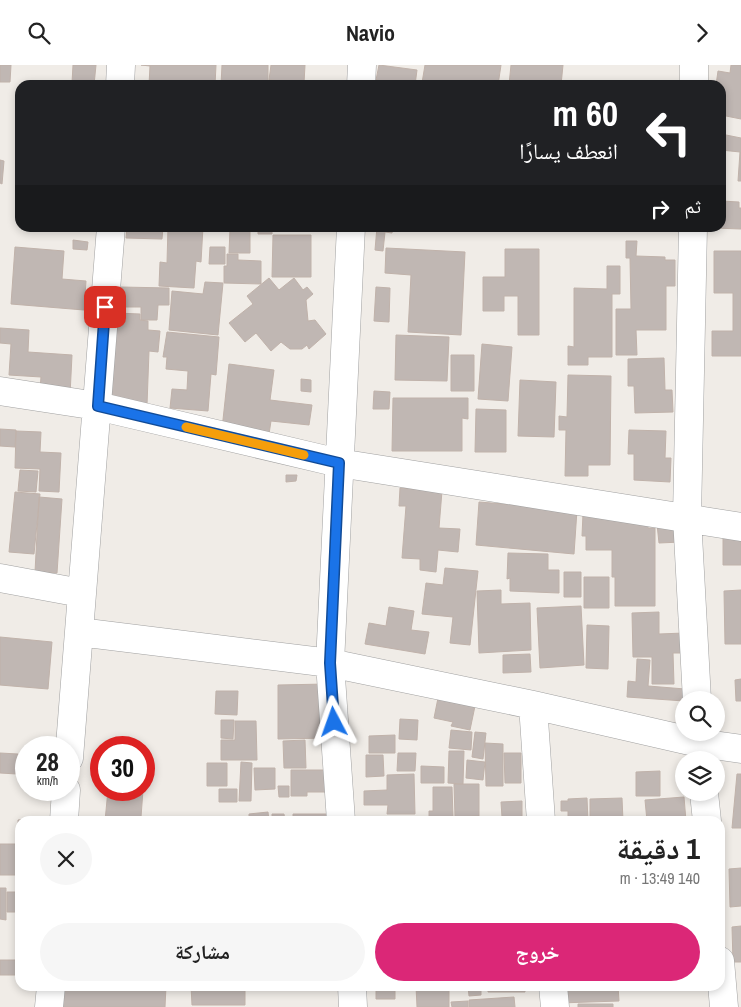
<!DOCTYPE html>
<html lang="ar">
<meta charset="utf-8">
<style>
body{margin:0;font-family:"Archivo Narrow","Noto Naskh Arabic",sans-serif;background:#f6f6f6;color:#222;direction:rtl;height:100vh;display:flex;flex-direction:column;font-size:19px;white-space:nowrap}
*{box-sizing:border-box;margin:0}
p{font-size:16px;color:#767676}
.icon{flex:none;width:28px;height:28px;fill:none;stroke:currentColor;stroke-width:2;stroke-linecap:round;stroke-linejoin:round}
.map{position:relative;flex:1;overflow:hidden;direction:ltr}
.side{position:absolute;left:15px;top:751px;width:710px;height:175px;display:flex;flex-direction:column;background:#fff;border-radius:15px;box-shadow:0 2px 8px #0003;direction:rtl}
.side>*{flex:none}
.top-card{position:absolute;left:15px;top:15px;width:711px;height:152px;border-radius:15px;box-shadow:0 2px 8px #0003;direction:rtl;background:#202124;color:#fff;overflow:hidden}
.controls{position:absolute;left:675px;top:626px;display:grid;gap:10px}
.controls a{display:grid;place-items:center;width:50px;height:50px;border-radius:50%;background:#fff;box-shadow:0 2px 8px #0003;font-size:25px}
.speed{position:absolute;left:15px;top:671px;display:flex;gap:10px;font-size:25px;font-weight:700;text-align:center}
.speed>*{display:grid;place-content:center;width:65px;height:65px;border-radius:50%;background:#fff;box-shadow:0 2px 8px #0003;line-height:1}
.speed small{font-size:12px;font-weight:400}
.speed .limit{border:8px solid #d22;background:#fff;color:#111}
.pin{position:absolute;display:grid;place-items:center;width:42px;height:42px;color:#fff;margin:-21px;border-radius:10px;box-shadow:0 2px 8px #0006}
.me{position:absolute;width:55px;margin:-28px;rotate:356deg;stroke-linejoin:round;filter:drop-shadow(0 0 4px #0008)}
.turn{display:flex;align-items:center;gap:18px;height:105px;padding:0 25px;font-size:22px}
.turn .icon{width:65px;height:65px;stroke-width:2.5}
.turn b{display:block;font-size:35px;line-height:42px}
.then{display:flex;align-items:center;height:48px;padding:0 25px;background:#0003;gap:10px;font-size:19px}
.round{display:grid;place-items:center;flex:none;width:52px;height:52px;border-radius:26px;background:#f6f6f6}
.overview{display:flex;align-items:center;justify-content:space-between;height:85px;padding:0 25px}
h1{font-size:30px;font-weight:700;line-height:38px}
.primary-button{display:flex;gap:10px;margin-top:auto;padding:10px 25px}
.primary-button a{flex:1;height:58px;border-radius:30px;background:#db2777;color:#fff;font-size:20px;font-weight:700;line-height:58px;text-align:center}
.primary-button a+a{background:#f6f6f6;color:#222}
header{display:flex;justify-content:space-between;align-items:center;height:65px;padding:0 25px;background:#fff;font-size:22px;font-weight:700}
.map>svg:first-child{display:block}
</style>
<header><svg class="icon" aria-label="forward" viewBox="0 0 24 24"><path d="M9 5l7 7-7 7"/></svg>Navio<svg class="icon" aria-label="search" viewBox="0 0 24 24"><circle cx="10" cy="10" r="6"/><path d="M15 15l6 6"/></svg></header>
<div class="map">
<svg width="741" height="942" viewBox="0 0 741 942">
<rect width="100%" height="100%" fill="#f0ece7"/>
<path fill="#c0b7b3" stroke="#c0b2aa" d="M0,0H11L10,17H0Z
M73,0H96L94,20H68V18H72Z
M141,0H216L215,20H149L150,1Z
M222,0H268V20H221Z
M271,0H305L304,18L269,15Z
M379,0L417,5L415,20H382L383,16L376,15Z
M425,0H501L498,20H439L422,18Z
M511,0H563L561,20H509Z
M731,0H741V54L721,50L724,37H721V20H716L718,6L730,8Z
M721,69L741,73V116H738L740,87L721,85Z
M0,95L4,96L2,119L0,118Z
M721,136L739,137V143H741V164L714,163L721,162Z
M127,162H163L162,174L126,173Z
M168,162H203L201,197L196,196L194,223L159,221L160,197L167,198Z
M258,162H272V169H258Z
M377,162H393L392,168L385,167L383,186L375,185Z
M230,164H250V188H229Z
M273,170H311V212H272Z
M73,175L88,177L87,185L73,184Z
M626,176H637L636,191L665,192V195H675V221H666V265H636L637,290H616V244H631L630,193H626Z
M15,182L64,186L62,214L86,216L84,245L11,239Z
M210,182H225V199H209Z
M386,183L465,187L461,270L408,267L411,210L385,208Z
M505,184H539V270H518V231H504V246H483V212H505Z
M714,186H741V291H712V266H733V228H714Z
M227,189H238V195L261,196V219L224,218V201H227Z
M607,201H620V229H612V292H588V300H568V281L574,282V223L607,224Z
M269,213L279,225L294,213L303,225L307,222L313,229L306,235L308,256L315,255L326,269L309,284L307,280L302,284H290L281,277L271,286L256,268L245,277L229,258L253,239L247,231Z
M205,217L223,218L218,270L169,265L172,226L203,229Z
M121,222L169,223V240H158L157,255H141V242H121Z
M376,222L390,223L389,257L374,256Z
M116,248L140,249V255L148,256V265L160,266L158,287L149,286L147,340L109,339Z
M0,263L29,265L28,287L72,290L70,330L40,324L41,312L9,310L11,279L0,278Z
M167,267L219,272L216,310L211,309L208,346L170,343L172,324L187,325L188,306L166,304L167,292H163Z
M396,270L449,272L447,316L395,315Z
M482,279L512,282L508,336L478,334Z
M451,290H474V326H451Z
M664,293L665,325H672L673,347L635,348L634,321H628V294Z
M229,299L274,305L270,335L312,340L309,360L271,356L269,369L222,364Z
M568,310L611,311L610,400H588V411H565L566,365H559V351L567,352Z
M301,314L311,315V327L301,326Z
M520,315L556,317L554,372L518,371Z
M374,326L390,327L389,344H373Z
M393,333H468V354L462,353V386H392Z
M476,344L506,345V387H475Z
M0,364L16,365L15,382L0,381Z
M629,365L666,366L665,393H671L670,417L634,415V389H628Z
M16,366L41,367L40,387L61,388L59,427L39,426L40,404L15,403Z
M20,405L38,406L36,427L18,426Z
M286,410H297L296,416L286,417Z
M400,423L442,426L439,463L460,464L458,487L438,485L436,507L420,505V494L402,493L406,441H399Z
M15,427L40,429L34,489L9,487Z
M39,432L62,434L57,508L35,507Z
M479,437L577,445L574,489L476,480Z
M583,449H648V463H655V541H615V512H612V485H586V471H582Z
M680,458L681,477L659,478L657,459Z
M723,470H741V500H723Z
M508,488L548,489V505H559V528L510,526V513L507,514Z
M445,503L478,506L470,580L450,578L453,552L422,549L426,518L443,520Z
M564,507H581V532H564Z
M584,512H609V543H584Z
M501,525V539L530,538L531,585L479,588L477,526Z
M741,525V579H725L724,526Z
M581,541L584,600L540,603L537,543Z
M389,542L414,546L411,565L429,567L425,589L365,579L369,558L386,561Z
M659,547V569L684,568V588H673L674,619H652V592H633L632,548Z
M587,560L609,561L608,604L586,603Z
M0,572L52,577L48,624L0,620Z
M530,589L531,607L503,608V590Z
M637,594L650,595L648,621L685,624L684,636L627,632L628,616L636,617Z
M741,614V636H736L735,615Z
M326,619V673L278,674V620Z
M216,626H238L237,650L215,649Z
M438,633L475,641L470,665L451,661L453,657L434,653Z
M400,654L418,655L417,675L399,674Z
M221,655H234L233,674L221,673Z
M235,656H256L257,695H221V675H235Z
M451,665L472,667L471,685L449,683Z
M475,667L486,668L483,694L472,692Z
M395,670V688H369V671Z
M305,675L306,703H284L283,676Z
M485,678L503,679V721H486Z
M449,686H464L463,719L448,718Z
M0,688L18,689L17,709L0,708Z
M398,688H416L415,706H397Z
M504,688H521V718H505Z
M366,690H383L384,711L366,712Z
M467,695L485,697L483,715L466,713Z
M241,697L252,698L251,736H239Z
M207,698H227V721H207Z
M421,701L444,702V718H421Z
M254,703H275V724L255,725Z
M291,705H329V727H307V731H291Z
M660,706V731H636V707Z
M414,709L415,749H387L388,740H364V726L387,725V710Z
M737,709H741V763H732Z
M454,719H479V751L455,752Z
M278,721H289V732H279Z
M433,722H452L453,752H449V756H429V746H433Z
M219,724H237V737H219Z
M108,725H143L141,752L152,753L151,756H105Z
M684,732L686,756H647L645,735Z
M587,733L588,756H568V746H561V736H568V734Z
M622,733L623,756H590V734Z
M522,736V752H502L501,737Z
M268,747L269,756H249V749Z
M272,749H284L285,756H272Z
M293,749H329V756H293Z
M30,754L31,756H20V768H18V755Z
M451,754H484V756H451Z
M0,779H20V810H0Z
M741,803V841L730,842L729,804Z
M0,823H6V855L0,854Z
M7,827H20V847H7Z
M741,861V897H733L732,862Z
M0,895H18V910H0Z
M56,921H166L165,942H56Z
M191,921H245V940H192Z
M376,921H395V934H376Z
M416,921H449V942H417Z
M468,921H481V930L469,931Z
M488,921H525V927H488Z
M558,921H618L619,936L559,938Z
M514,932L515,942H469V935Z
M468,936V942H452L451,937Z
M578,939H613V942H578Z"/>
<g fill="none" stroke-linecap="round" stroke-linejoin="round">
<defs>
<path id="minor" d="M120,20L121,0
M361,20L362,0
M694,20V0
M693,162L687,452L697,635
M0,326L97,341L339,398L741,462
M0,513L81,528
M79,567L330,598L533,640L699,678L741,684
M533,640L541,756
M69,693L111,162
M704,728L707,756
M64,756L66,725
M341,756L330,598L351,162
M720,896L724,942
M352,921L353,942
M553,921L555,942
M49,942L51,921"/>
</defs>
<use href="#minor" stroke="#a1a1a1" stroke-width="29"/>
<use href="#minor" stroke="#fff" stroke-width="28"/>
</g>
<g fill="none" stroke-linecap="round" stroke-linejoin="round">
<defs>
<path id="route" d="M105,242L98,341L339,398L330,598L334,657"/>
</defs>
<use href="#route" stroke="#114b97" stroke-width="12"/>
<use href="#route" stroke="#1a73e8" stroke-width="9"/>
<path stroke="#f59e0b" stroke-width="9" d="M186,362L304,390"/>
</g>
</svg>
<div class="controls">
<a><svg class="icon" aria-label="search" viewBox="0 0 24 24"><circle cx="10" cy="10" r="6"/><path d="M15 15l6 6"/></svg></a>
<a><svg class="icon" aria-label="layers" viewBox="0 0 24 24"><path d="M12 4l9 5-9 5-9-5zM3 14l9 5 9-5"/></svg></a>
</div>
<div class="speed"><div>28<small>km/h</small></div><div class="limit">30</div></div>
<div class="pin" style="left:105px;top:242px;background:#d93025"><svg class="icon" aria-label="arrive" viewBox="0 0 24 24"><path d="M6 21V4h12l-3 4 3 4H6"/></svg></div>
<svg class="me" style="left:334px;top:657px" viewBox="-20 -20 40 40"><path d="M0-17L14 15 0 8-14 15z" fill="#1a73e8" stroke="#fff" stroke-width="4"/></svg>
<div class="top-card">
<div class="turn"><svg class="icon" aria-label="left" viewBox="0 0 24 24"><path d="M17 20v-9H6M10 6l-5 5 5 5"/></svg><div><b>60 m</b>انعطف يسارًا</div></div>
<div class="then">ثم<svg class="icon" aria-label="right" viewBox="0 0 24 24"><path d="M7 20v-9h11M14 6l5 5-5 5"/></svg></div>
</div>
<section class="side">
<div class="overview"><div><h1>1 دقيقة</h1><p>140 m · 13:49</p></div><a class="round"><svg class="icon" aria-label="close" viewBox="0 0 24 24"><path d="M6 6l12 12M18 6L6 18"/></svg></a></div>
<div class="primary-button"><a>خروج</a><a>مشاركة</a></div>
</section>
</div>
